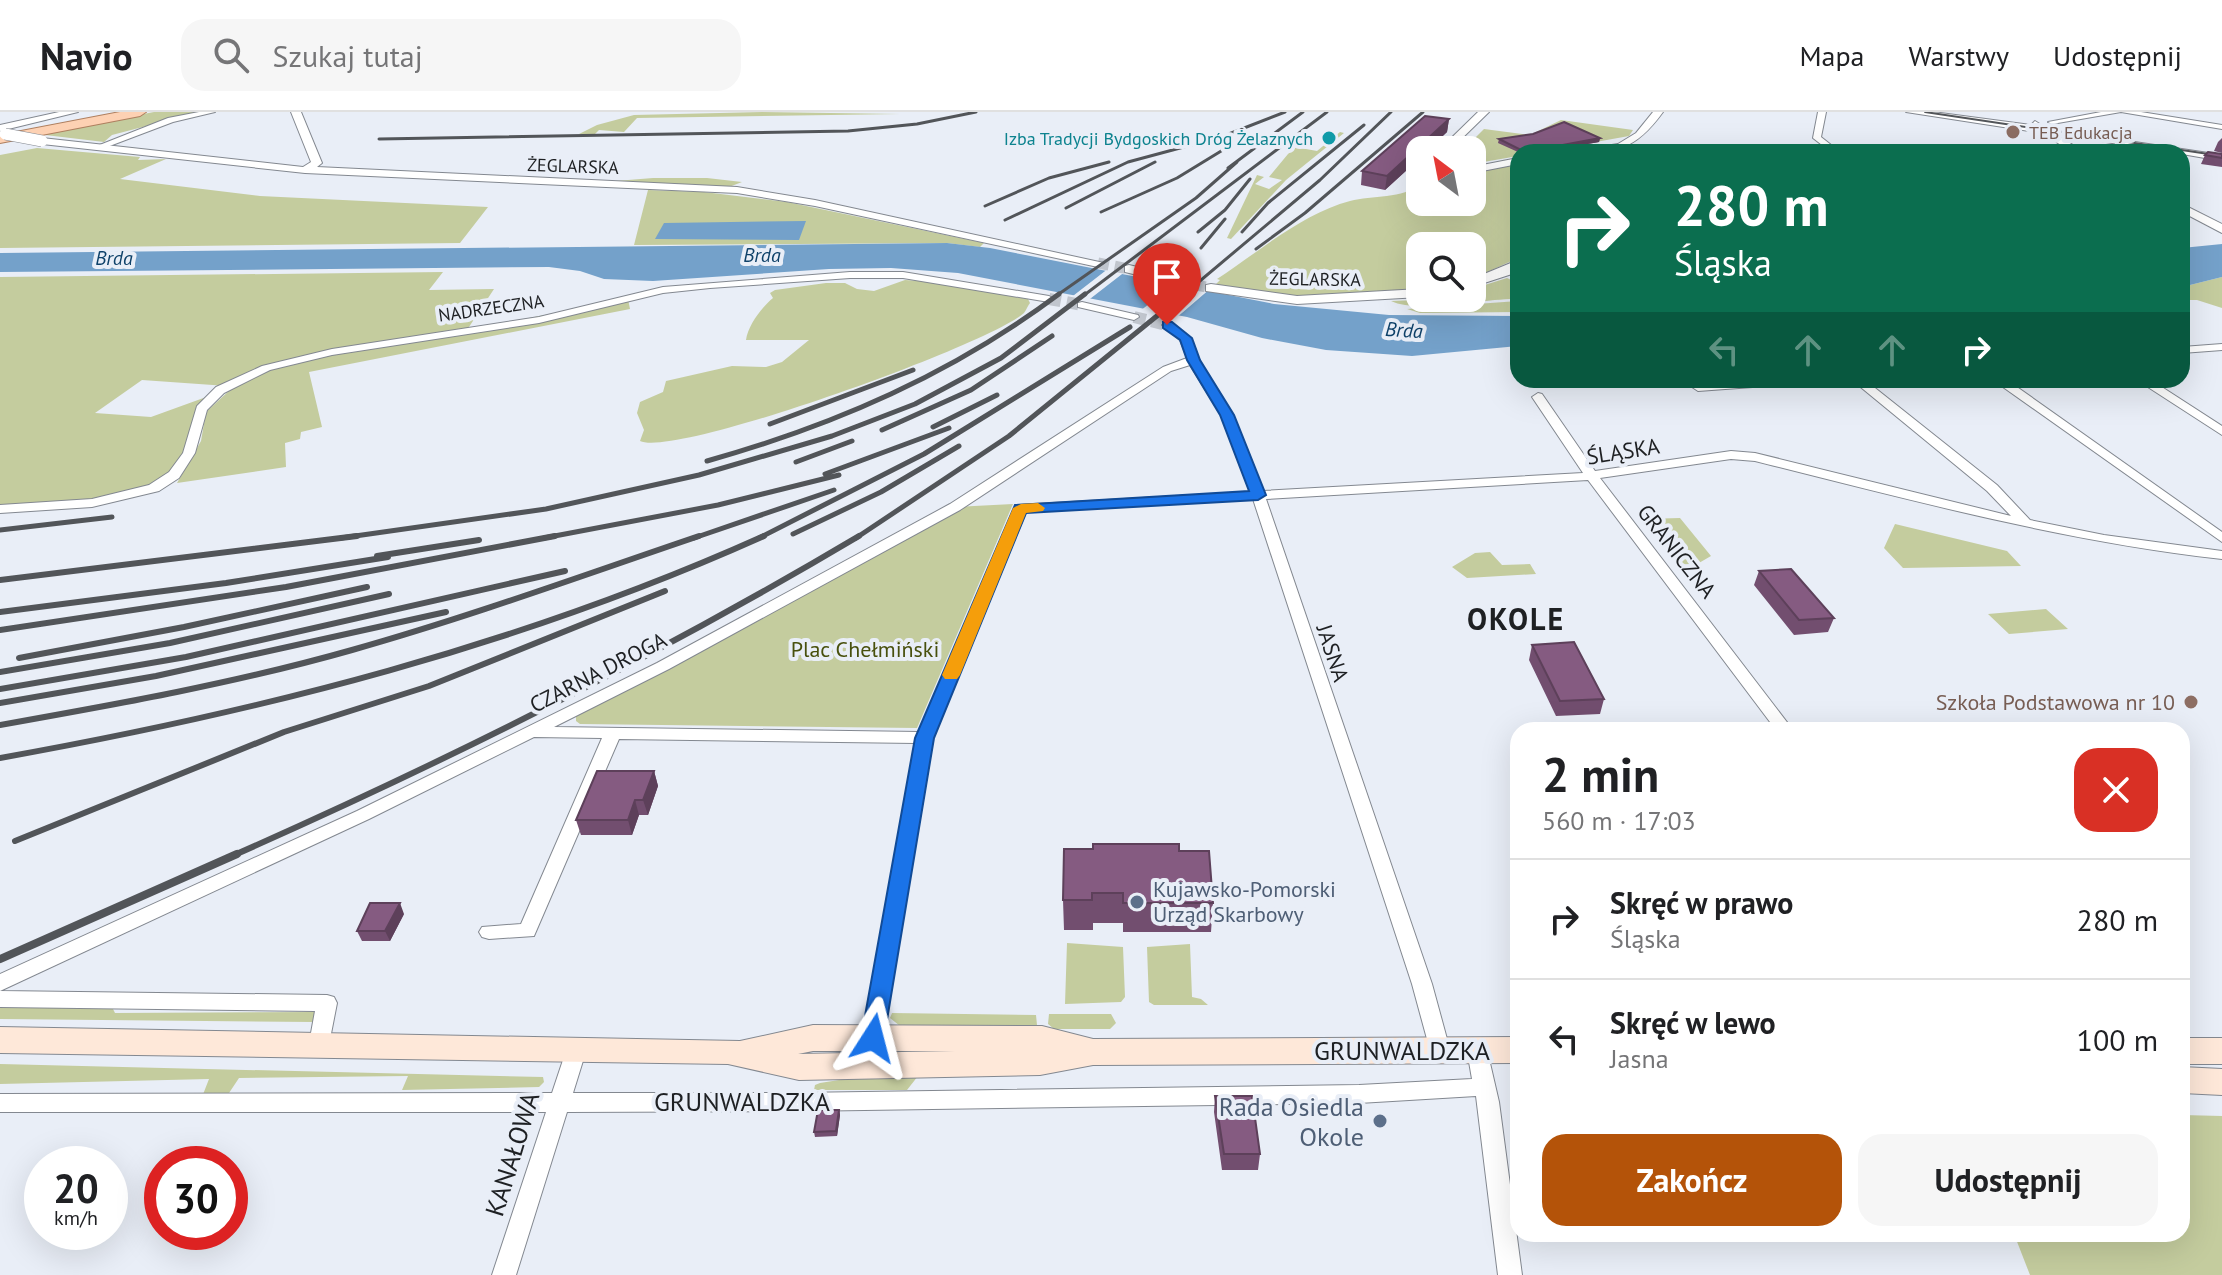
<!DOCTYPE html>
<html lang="pl">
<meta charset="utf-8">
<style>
body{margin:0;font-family:"PT Sans",sans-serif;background:#f6f6f6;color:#202124;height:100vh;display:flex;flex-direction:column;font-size:30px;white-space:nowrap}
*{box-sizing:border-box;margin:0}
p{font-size:26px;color:#757577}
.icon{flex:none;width:44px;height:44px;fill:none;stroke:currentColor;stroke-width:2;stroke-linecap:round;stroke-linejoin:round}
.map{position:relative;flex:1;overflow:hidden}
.drawer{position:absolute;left:1510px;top:610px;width:680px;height:520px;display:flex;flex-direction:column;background:#fff;border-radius:24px;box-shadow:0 8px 32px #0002}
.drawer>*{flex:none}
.guide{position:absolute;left:1510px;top:32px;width:680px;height:244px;border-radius:24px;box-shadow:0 8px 32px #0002;background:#0b6e4f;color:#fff;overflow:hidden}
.needle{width:52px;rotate:328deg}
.controls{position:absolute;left:1406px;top:24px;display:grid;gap:16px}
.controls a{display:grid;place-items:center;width:80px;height:80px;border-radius:16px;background:#fff;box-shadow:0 8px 32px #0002;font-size:40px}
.speed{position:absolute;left:24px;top:1034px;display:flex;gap:16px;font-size:40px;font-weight:700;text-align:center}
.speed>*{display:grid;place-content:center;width:104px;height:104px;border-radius:50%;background:#fff;box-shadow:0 8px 32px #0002;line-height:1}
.speed small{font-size:20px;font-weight:400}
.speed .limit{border:12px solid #d22;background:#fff;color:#111}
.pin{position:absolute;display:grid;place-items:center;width:68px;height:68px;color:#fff;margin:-82px -34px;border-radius:50% 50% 50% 0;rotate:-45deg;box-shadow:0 0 8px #0007}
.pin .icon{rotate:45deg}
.me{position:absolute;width:88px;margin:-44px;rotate:9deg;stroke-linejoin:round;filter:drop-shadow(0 0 6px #0008)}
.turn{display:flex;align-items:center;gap:28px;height:168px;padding:0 32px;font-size:36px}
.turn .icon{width:104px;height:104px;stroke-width:2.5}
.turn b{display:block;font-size:56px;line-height:68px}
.lanes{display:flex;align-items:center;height:76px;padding:0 32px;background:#0003;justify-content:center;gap:40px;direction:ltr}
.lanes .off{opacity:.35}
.round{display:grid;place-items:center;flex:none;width:84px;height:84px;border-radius:24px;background:#f6f6f6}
.summary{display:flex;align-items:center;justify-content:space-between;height:136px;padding:0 32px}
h1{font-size:48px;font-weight:700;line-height:60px}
.primary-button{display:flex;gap:16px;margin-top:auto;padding:16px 32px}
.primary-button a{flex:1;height:92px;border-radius:24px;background:#b45309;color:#fff;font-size:32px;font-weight:700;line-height:92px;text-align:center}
.primary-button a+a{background:#f6f6f6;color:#202124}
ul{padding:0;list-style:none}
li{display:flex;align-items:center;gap:24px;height:120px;padding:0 32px;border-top:2px solid #e0e0e0}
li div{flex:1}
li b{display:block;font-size:30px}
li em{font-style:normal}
header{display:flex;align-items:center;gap:48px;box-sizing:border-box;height:112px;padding:0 40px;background:#fff;border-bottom:2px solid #e0e0e0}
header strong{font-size:38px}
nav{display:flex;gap:44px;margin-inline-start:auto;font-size:28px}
.search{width:560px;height:72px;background:#f6f6f6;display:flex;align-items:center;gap:20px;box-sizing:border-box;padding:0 28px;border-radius:24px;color:#757577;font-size:30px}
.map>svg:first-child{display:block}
</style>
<header>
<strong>Navio</strong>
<div class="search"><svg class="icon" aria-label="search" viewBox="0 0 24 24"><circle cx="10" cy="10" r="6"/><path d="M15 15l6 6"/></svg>Szukaj tutaj</div>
<nav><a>Mapa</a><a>Warstwy</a><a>Udostępnij</a></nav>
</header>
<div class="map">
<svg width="2222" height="1163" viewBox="0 0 2222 1163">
<rect width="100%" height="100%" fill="#e9eef7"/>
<path fill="#c4cc9e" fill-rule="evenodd" d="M154,0H200L112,23L104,30L37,22Z
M762,0L900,2L637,6L624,20L599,18L595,22H579L597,13L634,3Z
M1561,8L1633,18L1629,24L1540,40H1518V44L1472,52V38H1463L1484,17L1530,23Z
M1340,20L1344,21L1286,68L1231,127L1227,126L1257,63L1264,65L1255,72L1269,77L1282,68L1269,65L1288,42L1304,28L1314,29L1306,37L1317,39Z
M37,36L140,45L138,48L166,47L120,67L260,84L488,95L460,131L0,136V43Z
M1518,51V146L1472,167V134H1420V177L1304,185L1214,174L1220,168L1217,167C1257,141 1303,101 1350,89C1372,83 1403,87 1420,72V90H1472V60Z
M653,66H707L742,70L729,75L603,70Z
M648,78L704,80L787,90L984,131L980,135L947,131L634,133Z
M443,160L429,178L494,177L467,218L628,187L630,197L309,260L322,315L301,320L300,327L285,331L286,355L177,371L201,329L206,300L231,277C183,291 201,340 170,365C132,395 48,392 0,396V165ZM142,268L227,274L220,280L151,305L95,301Z
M2222,165V196L2197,188H2182V175Z
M1507,166L1518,171V187C1484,186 1418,202 1391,189L1472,186V177Z
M905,168C948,170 986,180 1028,187L1030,191C1029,192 1025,200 1024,201C988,233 676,346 640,329L644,318L637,301L640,290L663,280L666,269L732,254L766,255L782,250L809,228H746C748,213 762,195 773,186L770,181L775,178L826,171H845L857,177L874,179Z
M1518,189V200L1420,201L1407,197Z
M1013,392L917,616L580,612L576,609V604L955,395Z
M1680,406L1711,444L1692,455L1679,454L1644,407Z
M1895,412L2007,439L2021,454L1903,456L1884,436Z
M1490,440L1502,453L1530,452L1536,462L1467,466L1452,455L1475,441Z
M2046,497L2068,517L2009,522L1988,502Z
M1067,831L1123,835L1125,885L1121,890L1065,892Z
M1190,832L1192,885L1201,887L1208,893H1154L1149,890L1147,835Z
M0,895L113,897L115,901L315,900L314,910L0,907Z
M892,901L1036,903L1037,913L1032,917L900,914L890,906Z
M1049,902H1111L1116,911L1110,917H1054L1048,912Z
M0,952L543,965L544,970L539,975L402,978L408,964L239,966L227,984L202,985L209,967L0,972Z
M918,964L907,978H814L815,973L820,971L858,965Z
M2182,1003L2222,1004V1163H2030L2014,1122H2182Z"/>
<path fill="#74a1ca" d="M806,109L799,128L655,127L664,111Z
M947,131L990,136L1274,192L1389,203L1518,204V234L1412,244L1326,238L1262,226L1187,205L958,161L891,156L829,157L653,169L604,167L580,159L549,155L0,160V141Z
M2222,132V165L2182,175V136Z"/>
<path fill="#e9eef7" d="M1109,156L1126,159L1086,190L1069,187Z
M1177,169L1211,176L1175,207L1139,200Z"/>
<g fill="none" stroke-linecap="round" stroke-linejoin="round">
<path stroke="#c0c5cd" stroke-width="12" stroke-dasharray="12 6" stroke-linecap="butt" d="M1049,187L1082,193
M1134,205L1167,213"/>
<path stroke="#c0c5cd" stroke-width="11" stroke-dasharray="11 6" stroke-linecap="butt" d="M1098,151L1129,157
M1178,169L1211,176"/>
<defs>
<path id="minor" d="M199,0H215L173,10L99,38L92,36L168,6Z
M1818,0H1826L1821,25L1840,40H1831L1813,26Z
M2101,0H2121L2052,12L2048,10Z
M2121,0H2141L2222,13V17Z
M2041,16L2222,43V49L2182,42V40H2168L2044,20Z
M850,160H903L1049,184L1054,187L1049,190L903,166H850L710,176L663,181L539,211L332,243L270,258L224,281L207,298L195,341L179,366L159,379L92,395L0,401V393L92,387L149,373L169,360L183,341L197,294L216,275L262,254L332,237L539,205L663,175Z
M1082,190L1138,203L1139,205L1134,208L1078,195V191Z
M1167,210L1191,226L1199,248L1233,303L1263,379L1583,361L1532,285L1538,281L1542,282L1595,359L1731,339L1755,341L2011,404L1987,379L1852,268H1865L1997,373L2030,408L2104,423L2222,439V447C2063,429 1910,388 1755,349L1731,347L1600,366L1793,618H1776L1588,368L1266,387L1432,872L1450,938L1447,944L1440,947L1433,944L1430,938L1412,872L1253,387L1026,400L933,626L880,932L873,934L866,932L863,926L916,631L619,627L534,824L489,827L482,825L479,820L482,815L521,812L602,626L534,625L369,707L0,879V862L357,699L657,551L950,392L1163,255L1187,246L1180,228L1162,213ZM1190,253L1221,303L1250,380L1016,393L919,620L554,615L669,557L960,398L1171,259Z
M2222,232V238L2182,241V235Z
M1746,268H1801L1795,272L1698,279L1692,275L1698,271Z
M1993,268H2007L2222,420V430Z
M2137,268H2151L2222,314V323Z
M0,879L327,883L334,885L337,891L329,932L326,938L319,941L312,938L309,932L315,899L0,895Z
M1477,929L1484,932L1487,938L1499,990L1522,1163H1498L1476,984L1359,991L796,999L567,1000L516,1163H492L546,1000H0V982L552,981L566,939L569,933L576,930L583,933L586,939L573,981H796L1359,973L1472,967L1467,938L1470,932Z"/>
<path id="tertiary" d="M59,0H78L0,19V13Z
M291,0H301L322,51L317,55L737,75L815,88L1104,151L1098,155L815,94L737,81L305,61L42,32L37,29L42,26L303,55L311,50Z
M1478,0H1489L1450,38H1439Z
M1653,0H1663C1633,41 1616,40 1568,40L1618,32L1636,21Z
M1906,0H1933L2031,13L2035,9L2084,40H2072L2042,21Z
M1518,46V52L1472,61V55Z
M2182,92L2222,112V121L2182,100Z
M1518,148L1515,161L1472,175V167Z
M1129,153L1183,166L1184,169L1178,173L1125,160V154Z
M1211,172L1297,184L1420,177V185L1297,192L1206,179V173Z"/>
<path id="secondary" d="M813,913L1042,914L1093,927L1518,925V951L1093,953L1040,963L799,968L728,952L0,941V915L740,929ZM813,939H955L798,942Z
M2182,926H2222V952H2182Z
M2182,955L2222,957V983L2182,981Z"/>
<path id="primary" d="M120,0H146L140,4L0,31V23Z"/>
</defs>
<use href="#minor" stroke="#838890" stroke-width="2"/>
<use href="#tertiary" stroke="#838890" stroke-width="2"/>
<use href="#secondary" stroke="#838890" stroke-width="2"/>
<use href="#primary" stroke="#ae7f5f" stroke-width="2"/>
<use href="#minor" fill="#fff" fill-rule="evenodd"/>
<use href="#tertiary" fill="#fff" fill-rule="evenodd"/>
<use href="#secondary" fill="#fee8d9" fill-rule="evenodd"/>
<use href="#primary" fill="#fdd1b3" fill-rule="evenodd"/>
<path stroke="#525559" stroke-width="2" d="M1925,0L2222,44"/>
<path stroke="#525559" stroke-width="3" d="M379,27L848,19L917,12L976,0
M1228,56L1303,0
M985,94L1049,66L1109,50
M1066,96L1155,50
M1101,100L1177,66L1249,22
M1005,108L1128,50L1221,25L1285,0
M1198,120L1225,98L1250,67
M1242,120L1268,91L1364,13
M1201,136L1225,107
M1256,137L1305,101L1423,0
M1056,184L1196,86L1237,50
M1083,184L1327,0
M1182,184L1320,68L1391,0"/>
<path stroke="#525559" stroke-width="5" d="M770,312L913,258
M933,315L997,283
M882,318L971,278L1052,224
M707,349C835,313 952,262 1059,182
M796,350L852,329
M825,362L949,316
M0,418L112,405
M793,422L881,380L959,334
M341,426L546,397L699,363L832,324L915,292L1001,246L1085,182
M544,426L718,393L839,363
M694,426L834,378
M759,426L924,342L1130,215
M856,426L1009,324L1184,182"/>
<path stroke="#525559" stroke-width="6" d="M377,444L479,428
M0,468L357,424
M0,500L226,471L388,445
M0,518L286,475L555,424
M19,546L184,515L367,475
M0,560L170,531L389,482
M0,577L186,545L565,459
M0,591L156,564L446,500
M0,613C118,592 236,571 352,538C469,505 584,463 699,424
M0,646C263,599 519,534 764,424
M15,729L284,620L429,574L665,479
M232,744C447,649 657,544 859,424"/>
<path stroke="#525559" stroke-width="8" d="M0,847L237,742"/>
<defs>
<path id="tertiary-bridge" d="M5,22L42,29"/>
</defs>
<use href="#tertiary-bridge" stroke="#838890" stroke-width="12" stroke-linecap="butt"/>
<use href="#tertiary-bridge" stroke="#fff" stroke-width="11"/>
</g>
<path fill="#724e6f" d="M1449,7L1447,20L1428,38H1420V46L1385,78L1361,73L1362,59Z
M1533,22L1600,26L1599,30L1542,40H1518L1498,31L1499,27Z
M2222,26V41L2214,39L2218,30Z
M2222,42V55L2201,52L2205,43Z
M1759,459L1834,506L1828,520L1794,523L1754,473Z
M1532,533L1604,587L1600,602L1556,604L1529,548Z
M654,659L658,674L648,703H639L632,723H581L576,708Z
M1179,739L1213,791L1211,820H1123V811H1093V818H1064L1063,788Z
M404,802L390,829H362L357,819Z
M1215,984L1260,1042L1258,1058H1222L1214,1000Z
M839,998L840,1003L837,1024L815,1025L814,1020Z"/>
<path fill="#5d405a" d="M1449,7L1447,20L1428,38H1420V46L1385,78L1387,64Z
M1600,26L1599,30L1542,40H1525Z
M654,659L658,674L648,703L643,688Z
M635,688L639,703L632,723L628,708Z
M400,791L404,802L390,829L385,819Z
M839,998L840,1003L837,1024L836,1019Z"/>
<path fill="#855b81" stroke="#5d405a" stroke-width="2" d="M1425,4L1449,7L1387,64L1362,59Z
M1564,10L1600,26L1525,40L1499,27L1533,22Z
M2208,40L2222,42V46L2205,43Z
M1791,457L1834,506L1799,508L1759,459Z
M1574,530L1604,587L1560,589L1532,533Z
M597,659H654L643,688H635L628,708H576Z
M1093,732H1179V739H1209L1213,791H1123V781H1092V788H1063L1064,737H1093Z
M370,791H400L385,819H357Z
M1215,984H1252L1260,1042H1224Z
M818,998H839L836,1019L814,1020Z"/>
<path fill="#1a73e8" stroke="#114b97" stroke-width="2" d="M1163,210H1172L1192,226L1200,248L1234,303L1266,383L1258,388L1026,401L934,626L884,926L881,933L873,936L864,933L861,926L915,626L1015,393L1249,379L1220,303L1187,248L1180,228L1163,216Z"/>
<path fill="#f59e0b" d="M1038,391L1045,396L1043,399L1026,401L960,563L957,567H945L942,563L1013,396L1021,392Z"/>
<g fill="#8d6e63" stroke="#e9eef7" stroke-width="3">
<circle cx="2013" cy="20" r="8"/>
<circle cx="2191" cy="590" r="8"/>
</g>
<circle fill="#0f9aa8" stroke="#e9eef7" stroke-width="3" cx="1329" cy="26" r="8"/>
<g fill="#5c6f8a" stroke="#e9eef7" stroke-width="3">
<circle cx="1137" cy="790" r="8"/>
<circle cx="1380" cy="1009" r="8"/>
</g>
<g text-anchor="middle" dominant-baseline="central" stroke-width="8" stroke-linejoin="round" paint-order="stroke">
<g font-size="18" fill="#785e54" stroke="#e9eef7" text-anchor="start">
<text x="2029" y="20">TEB Edukacja</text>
</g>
<g font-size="18" fill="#0d838f" stroke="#e9eef7" text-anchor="end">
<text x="1313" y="26">Izba Tradycji Bydgoskich Dróg Żelaznych</text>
</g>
<g font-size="18" fill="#1e2023" stroke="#e9eef7">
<text transform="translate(573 54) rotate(2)">ŻEGLARSKA</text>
<text transform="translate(1315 167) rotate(1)">ŻEGLARSKA</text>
<text transform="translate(491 196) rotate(-8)">NADRZECZNA</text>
</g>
<g font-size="20" font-style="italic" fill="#0e4169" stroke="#e9eef7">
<text x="762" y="143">Brda</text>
<text x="114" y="146">Brda</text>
<text transform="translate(1404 218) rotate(4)">Brda</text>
</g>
<g font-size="22" fill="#1e2023" stroke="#e9eef7">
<text transform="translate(1623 339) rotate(-9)">ŚLĄSKA</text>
<text transform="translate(1677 439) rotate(52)">GRANICZNA</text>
<text transform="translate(1333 541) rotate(72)">JASNA</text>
<text transform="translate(598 560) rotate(-27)">CZARNA DROGA</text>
</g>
<g font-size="22" fill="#48500d" stroke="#e9eef7">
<text x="865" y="537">Plac Chełmiński</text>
</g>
<g font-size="22" fill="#785e54" stroke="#e9eef7" text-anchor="end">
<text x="2175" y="590">Szkoła Podstawowa nr 10</text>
</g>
<g font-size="22" fill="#4e5e75" stroke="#e9eef7" text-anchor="start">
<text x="1153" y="777">Kujawsko-Pomorski<tspan x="1153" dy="25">Urząd Skarbowy</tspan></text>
</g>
<g font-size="26" fill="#1e2023" stroke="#e9eef7">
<text x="1402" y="938">GRUNWALDZKA</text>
<text x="742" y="989">GRUNWALDZKA</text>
<text transform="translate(512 1042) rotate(-73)">KANAŁOWA</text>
</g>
<g font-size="26" fill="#4e5e75" stroke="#e9eef7" text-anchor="end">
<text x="1364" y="994">Rada Osiedla<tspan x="1364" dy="30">Okole</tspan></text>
</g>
<g font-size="30" font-weight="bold" letter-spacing="2" fill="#1e2023" stroke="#e9eef7">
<text x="1516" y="506">OKOLE</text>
</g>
</g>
</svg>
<div class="controls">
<a><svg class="needle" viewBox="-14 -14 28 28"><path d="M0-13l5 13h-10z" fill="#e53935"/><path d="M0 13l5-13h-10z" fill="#757577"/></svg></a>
<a><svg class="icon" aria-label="search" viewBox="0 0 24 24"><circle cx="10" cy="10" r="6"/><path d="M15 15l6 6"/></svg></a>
</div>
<div class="speed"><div>20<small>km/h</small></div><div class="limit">30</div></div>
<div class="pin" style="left:1167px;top:213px;background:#d93025"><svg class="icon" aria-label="arrive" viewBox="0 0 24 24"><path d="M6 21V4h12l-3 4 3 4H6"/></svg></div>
<svg class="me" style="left:873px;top:926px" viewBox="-20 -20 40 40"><path d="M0-17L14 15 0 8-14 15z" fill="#1a73e8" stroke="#fff" stroke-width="4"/></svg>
<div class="guide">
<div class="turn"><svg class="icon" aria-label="right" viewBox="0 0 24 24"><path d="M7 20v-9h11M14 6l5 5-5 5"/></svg><div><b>280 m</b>Śląska</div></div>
<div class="lanes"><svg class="icon off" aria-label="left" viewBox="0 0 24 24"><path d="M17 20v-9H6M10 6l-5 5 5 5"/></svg><svg class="icon off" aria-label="ahead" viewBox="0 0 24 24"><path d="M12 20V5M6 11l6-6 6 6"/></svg><svg class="icon off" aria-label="ahead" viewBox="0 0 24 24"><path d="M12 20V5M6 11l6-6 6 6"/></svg><svg class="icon" aria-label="right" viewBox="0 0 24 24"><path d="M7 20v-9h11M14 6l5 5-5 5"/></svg></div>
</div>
<section class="drawer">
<div class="summary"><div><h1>2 min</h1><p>560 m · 17:03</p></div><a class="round" style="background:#d93025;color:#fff"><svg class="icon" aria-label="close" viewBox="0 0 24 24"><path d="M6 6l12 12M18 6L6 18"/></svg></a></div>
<ul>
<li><svg class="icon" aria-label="right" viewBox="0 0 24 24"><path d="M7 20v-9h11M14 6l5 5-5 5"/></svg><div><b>Skręć w prawo</b><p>Śląska</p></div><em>280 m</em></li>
<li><svg class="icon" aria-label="left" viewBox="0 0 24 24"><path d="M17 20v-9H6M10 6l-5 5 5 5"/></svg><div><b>Skręć w lewo</b><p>Jasna</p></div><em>100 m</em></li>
</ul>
<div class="primary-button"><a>Zakończ</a><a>Udostępnij</a></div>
</section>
</div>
